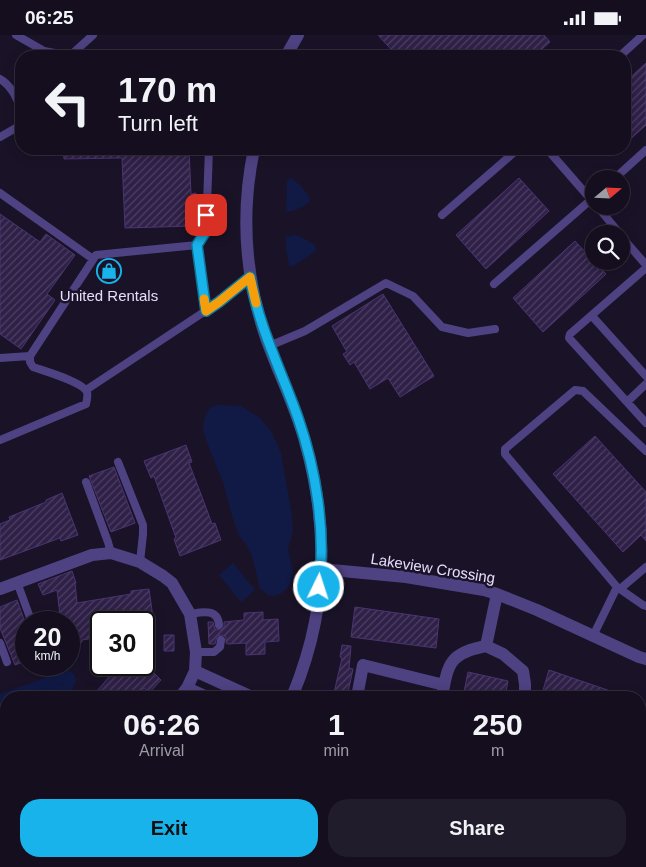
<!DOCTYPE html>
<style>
body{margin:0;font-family:Helvetica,sans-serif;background:#211c2b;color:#f1f3f6;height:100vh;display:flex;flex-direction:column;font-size:19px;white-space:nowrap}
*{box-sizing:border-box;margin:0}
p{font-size:16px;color:#9d9ca4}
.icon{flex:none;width:28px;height:28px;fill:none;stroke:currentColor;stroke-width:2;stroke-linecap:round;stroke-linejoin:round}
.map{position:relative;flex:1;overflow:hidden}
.details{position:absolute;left:0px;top:656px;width:646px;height:176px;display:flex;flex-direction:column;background:#140e1e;border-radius:20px 20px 0 0;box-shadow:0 2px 12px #0003,0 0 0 1px #332e3c}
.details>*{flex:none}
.guide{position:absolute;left:15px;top:15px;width:616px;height:105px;border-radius:20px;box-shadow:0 2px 12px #0003,0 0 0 1px #332e3c;background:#140e1e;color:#f1f3f6;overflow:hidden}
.needle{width:32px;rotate:71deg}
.buttons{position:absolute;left:585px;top:135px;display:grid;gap:10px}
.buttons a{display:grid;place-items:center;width:45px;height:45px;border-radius:50%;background:#140e1e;box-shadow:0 2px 12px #0003,0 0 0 1px #332e3c;font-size:25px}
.speed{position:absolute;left:15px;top:576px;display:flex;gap:10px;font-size:25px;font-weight:700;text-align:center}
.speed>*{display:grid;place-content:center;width:65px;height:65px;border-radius:50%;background:#140e1e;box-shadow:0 2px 12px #0003,0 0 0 1px #332e3c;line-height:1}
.speed small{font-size:12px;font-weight:400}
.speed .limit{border:2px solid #111;border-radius:8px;background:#fff;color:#111}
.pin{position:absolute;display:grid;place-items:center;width:42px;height:42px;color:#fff;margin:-21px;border-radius:10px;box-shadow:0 2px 8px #0006}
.me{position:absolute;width:55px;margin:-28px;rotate:4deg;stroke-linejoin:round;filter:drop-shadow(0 0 4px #0008)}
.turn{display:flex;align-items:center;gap:18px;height:105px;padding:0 20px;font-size:22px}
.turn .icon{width:65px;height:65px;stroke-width:2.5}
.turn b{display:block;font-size:35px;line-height:42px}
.eta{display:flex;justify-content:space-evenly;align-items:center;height:85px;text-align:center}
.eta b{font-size:30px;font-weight:700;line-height:35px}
.button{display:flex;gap:10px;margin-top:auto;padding:10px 20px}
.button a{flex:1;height:58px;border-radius:20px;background:#19b3ec;color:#111;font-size:20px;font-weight:700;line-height:58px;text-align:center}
.button a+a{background:#211c2b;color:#f1f3f6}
.status{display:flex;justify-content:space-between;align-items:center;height:35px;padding:0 25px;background:#140e1e;direction:ltr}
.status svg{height:14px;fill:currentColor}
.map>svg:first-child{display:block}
</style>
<div class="status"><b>06:25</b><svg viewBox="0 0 49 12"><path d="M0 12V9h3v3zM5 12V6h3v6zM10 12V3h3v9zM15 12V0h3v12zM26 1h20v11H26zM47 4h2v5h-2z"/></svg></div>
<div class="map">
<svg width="646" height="832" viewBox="0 0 646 832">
<defs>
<pattern id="building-hatch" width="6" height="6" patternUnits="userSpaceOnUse" patternTransform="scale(1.25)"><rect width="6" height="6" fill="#2f2048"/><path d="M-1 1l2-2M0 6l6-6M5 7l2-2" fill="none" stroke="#4d4063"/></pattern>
</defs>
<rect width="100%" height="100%" fill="#1a1328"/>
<path fill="#101a45" d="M291,143C299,149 308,157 310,166C303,172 295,177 286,176L287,147L289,144Z
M294,200L301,202L315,210L316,216L292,232L289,230L286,214V202Z
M217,370L241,371L260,383L272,398L281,418L292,481L293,496L288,514L293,537L291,546L288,552L282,558L277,560L273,561L268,560L260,553L252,521L247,511L239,500L232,481L223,447L206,405L203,394L204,384L209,374Z
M233,528L255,555L241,567L219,540Z
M67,635C83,640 73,655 65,662H6V702L0,703V659Z"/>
<path fill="url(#building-hatch)" stroke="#4b3472" d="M378,0H544L550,7L534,21H397Z
M646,28V90L625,109V47Z
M63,114H189L191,159L196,158V175L191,176L192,191L125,193L122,123L64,124Z
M519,143L549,176L486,234L456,200Z
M0,179L40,207L46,199L75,220L47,259L55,265L21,314L0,299Z
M575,206L606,239L543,297L513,263Z
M383,259L434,341L400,362L388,343L370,354L354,327L350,330L343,319L347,317L332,291Z
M595,401L646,457V506L641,500L623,517L553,439Z
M186,410L192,427L189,428L202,462L212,489L215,488L221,505L180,521L174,504L176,503L154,441L151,443L144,426Z
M114,432L135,488L111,497L89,441Z
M62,458L78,500L61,506L60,503L0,525V489L10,485L9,482L46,467V465Z
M72,536L76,548H75L77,568L131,559V556L149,554L155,597L144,599V588H101V602L82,605V607L69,610V588H61L57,555L43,560L38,549Z
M17,565L26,590V626L15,630L0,593V572Z
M355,572L439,584L436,613L351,602Z
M263,577V585L278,584L279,606L265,607V619L246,620V608L228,609L226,608V602L222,600L217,601L215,609H209L208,587H213L215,594L221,595L224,592V587L244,585V578Z
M164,600H174V616H164Z
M342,610L351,611L349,633L353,634L347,662H333L342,623L340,622Z
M144,628L161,645L149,658L144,653L136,662H92L119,630H144Z
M549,635L625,661L624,662H541Z
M468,637L508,646L505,662H463Z"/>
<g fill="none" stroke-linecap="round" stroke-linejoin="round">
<path stroke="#4f4283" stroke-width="8" d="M16,0L44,16L60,19H72L93,0
M620,21L643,0
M0,44C11,50 16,62 21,74
M0,102L21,90
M547,114L594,168
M614,144L646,115
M0,158L93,224
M597,171L620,199
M442,180L518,114
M621,201L646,230
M197,210L206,276
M494,249L594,162
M592,281L646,341
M269,311L305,296L386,248L413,261L442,292L468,298L495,294
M0,323L30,321
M646,349L627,367L646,388
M86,355L219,267L250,242
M627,367L569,303L570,299L646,233
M0,405L86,369C87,365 88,361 87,357C83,347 44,336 33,332L30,327V321L96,220L197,210L206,196L209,114
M118,427L143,490V499L140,527
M86,447L108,507L111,518
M17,547L32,588
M617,552L643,570L646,571
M620,554L646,532
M190,579C202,577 218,573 219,590
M593,601L617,552L505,419V414L575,355L583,356L646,416
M0,608L7,627
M196,617H214L220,612L221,605
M0,812L5,832"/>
<path stroke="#4f4283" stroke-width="12" d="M286,21L298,0
M254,114C241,176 245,240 265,300C277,335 294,368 304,403C321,462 327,526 315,587C310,613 302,638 292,662
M321,534L406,542L484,555L497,559L537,575L639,622L646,624
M0,554L92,520L111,518L140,527L163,541L172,548L190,579L196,617L195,636L187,653L180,662
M486,611L503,619L523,636L525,649V662
M195,636L252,662
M187,653L207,662
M357,662L363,630L444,650
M442,662C448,629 449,618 486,611L497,559
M0,798L6,797
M366,826L375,832
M307,832L314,826
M577,832L578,826
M645,832L643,790L646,765"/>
</g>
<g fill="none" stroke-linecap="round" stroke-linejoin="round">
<defs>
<path id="route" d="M206,180V196L197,210L206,276L219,267L250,242C259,293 281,335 298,383C316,435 326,497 319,552"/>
</defs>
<use href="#route" stroke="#107499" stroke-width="12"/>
<use href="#route" stroke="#19b3ec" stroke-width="9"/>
<path stroke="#f59e0b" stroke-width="9" d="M204,264L206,276L219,267L250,242L256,268"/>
</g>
<defs>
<symbol id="shop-ring" viewBox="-11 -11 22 22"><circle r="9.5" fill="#1a1328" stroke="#19b3ec" stroke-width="1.5"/><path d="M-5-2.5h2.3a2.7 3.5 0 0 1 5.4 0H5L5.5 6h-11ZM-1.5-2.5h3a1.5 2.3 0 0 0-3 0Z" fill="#19b3ec"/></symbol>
</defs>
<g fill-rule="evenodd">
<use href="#shop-ring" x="95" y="222" width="28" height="28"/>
</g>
<g text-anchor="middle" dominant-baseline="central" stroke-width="5" stroke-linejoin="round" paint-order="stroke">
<g font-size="15" fill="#e6ddfc" stroke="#1a1328">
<text x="109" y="260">United Rentals</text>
</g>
<g font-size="15" fill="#e6ddfc" stroke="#1a1328">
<text transform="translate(433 533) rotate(9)">Lakeview Crossing</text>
</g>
</g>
</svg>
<div class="buttons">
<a><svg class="needle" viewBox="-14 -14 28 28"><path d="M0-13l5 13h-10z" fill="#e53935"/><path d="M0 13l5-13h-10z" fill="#9d9ca4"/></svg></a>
<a><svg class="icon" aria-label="search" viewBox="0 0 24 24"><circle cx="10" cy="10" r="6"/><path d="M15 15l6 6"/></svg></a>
</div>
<div class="speed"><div>20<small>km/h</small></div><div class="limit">30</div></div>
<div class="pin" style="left:206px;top:180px;background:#d93025"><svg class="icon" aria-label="arrive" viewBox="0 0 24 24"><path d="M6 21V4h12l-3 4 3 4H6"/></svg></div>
<svg class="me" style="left:319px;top:552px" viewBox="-20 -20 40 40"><circle r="17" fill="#19b3ec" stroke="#fff" stroke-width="3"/><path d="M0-11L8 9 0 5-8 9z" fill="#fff"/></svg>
<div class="guide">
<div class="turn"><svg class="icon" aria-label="left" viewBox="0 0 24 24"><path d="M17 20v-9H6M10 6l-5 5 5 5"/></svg><div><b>170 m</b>Turn left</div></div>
</div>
<section class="details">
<div class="eta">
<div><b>06:26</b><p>Arrival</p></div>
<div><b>1</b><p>min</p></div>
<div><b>250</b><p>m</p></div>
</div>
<div class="button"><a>Exit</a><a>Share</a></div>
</section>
</div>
